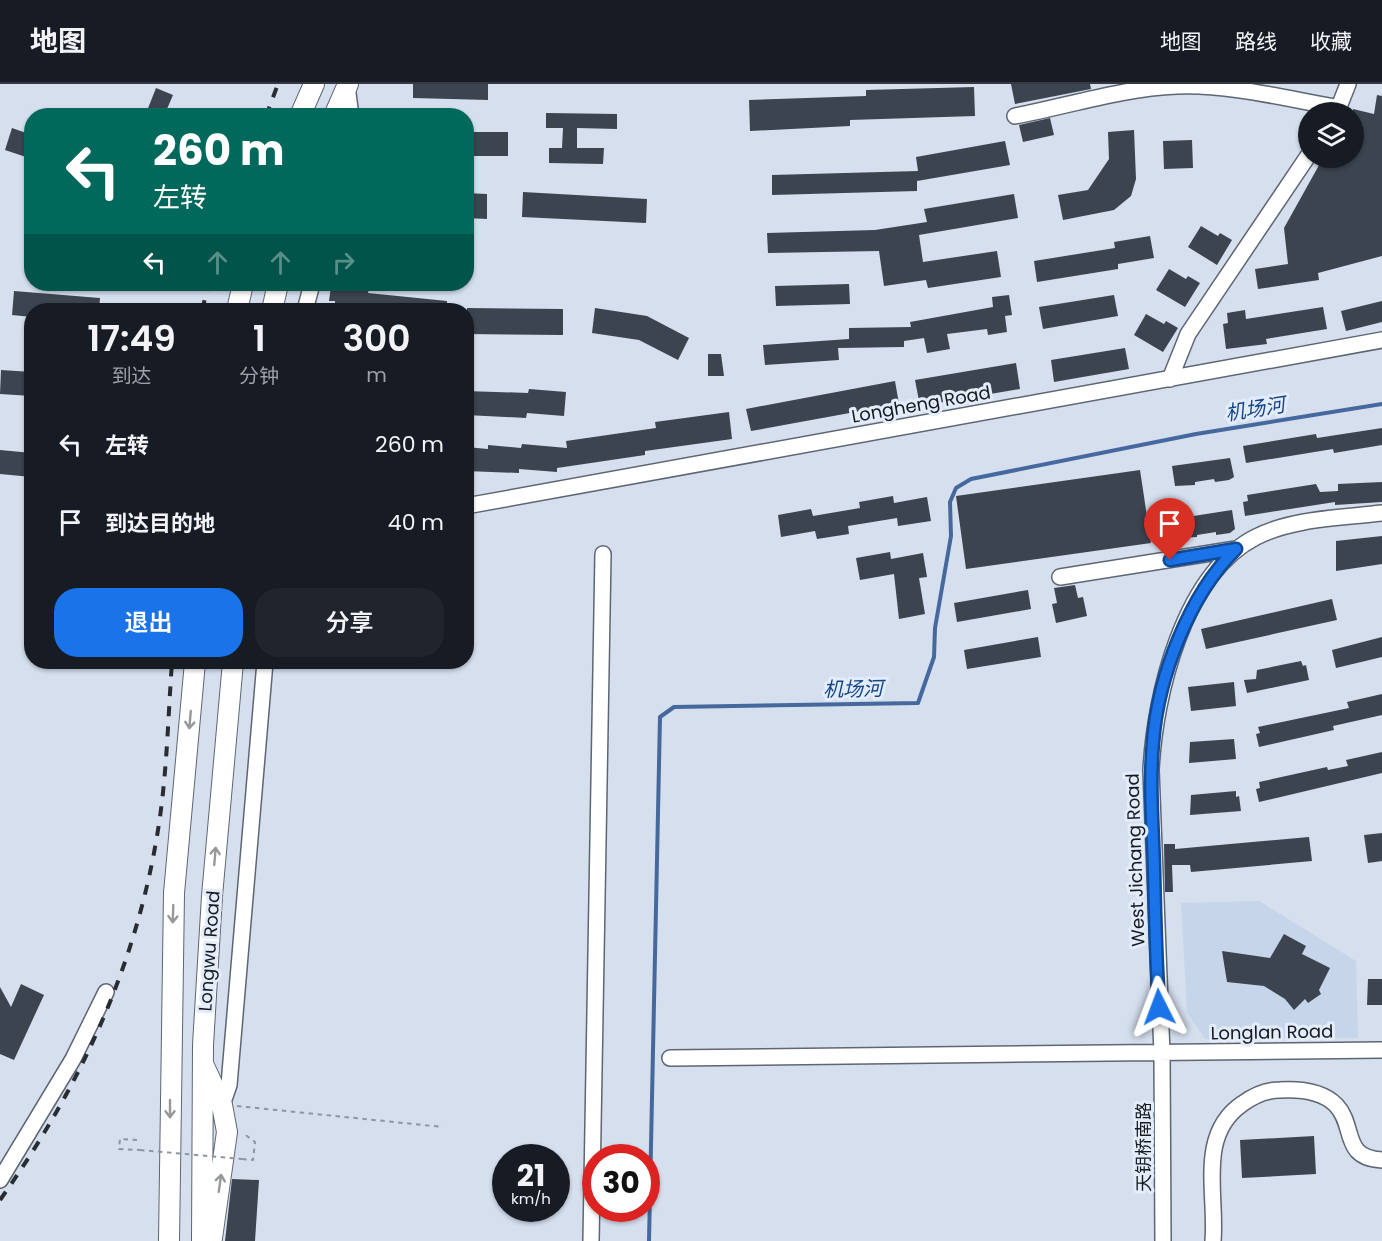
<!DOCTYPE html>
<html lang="zh">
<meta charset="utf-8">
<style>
body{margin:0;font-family:Poppins,"Noto Sans SC",sans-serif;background:#20242c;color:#f1f3f6;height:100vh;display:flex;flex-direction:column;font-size:22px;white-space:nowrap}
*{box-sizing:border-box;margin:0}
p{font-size:20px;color:#9ea1a6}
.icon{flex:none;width:33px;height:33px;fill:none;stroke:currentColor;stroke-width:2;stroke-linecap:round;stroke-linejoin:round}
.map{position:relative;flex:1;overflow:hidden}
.panel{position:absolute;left:24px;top:219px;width:450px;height:366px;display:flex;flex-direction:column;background:#171b24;border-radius:24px;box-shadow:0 2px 4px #0004}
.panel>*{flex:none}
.guide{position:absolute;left:24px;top:24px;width:450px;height:183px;border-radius:24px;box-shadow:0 2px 4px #0004;background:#00695c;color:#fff;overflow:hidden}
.tools{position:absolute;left:1298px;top:18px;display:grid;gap:12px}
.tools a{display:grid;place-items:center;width:66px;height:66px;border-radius:50%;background:#171b24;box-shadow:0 2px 4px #0004;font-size:30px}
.speed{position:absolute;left:492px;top:1060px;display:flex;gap:12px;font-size:30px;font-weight:700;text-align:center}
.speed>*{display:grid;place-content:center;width:78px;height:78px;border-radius:50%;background:#171b24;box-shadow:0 2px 4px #0004;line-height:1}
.speed small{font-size:15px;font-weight:400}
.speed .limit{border:9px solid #d22;background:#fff;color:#111}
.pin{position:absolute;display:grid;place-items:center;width:51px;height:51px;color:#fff;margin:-62px -26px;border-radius:50% 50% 50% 0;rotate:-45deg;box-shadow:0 0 6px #0007}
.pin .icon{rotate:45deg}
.me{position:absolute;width:66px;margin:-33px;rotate:357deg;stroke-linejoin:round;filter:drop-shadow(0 0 4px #0008)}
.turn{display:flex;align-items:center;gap:21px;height:126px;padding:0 30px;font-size:27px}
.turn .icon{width:78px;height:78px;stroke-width:2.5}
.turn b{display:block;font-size:42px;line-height:51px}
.lanes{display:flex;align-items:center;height:57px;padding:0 30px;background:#0003;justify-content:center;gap:30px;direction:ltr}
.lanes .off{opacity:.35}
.eta{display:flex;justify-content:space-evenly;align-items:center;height:102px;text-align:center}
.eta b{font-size:36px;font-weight:600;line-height:42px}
.primary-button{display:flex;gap:12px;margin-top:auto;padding:12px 30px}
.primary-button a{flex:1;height:69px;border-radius:24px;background:#1a73e8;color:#fff;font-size:24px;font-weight:600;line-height:69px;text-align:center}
.primary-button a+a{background:#20242c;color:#f1f3f6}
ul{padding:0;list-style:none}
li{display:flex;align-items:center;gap:18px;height:78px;padding:0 30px}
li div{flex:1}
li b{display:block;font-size:22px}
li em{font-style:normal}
header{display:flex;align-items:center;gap:36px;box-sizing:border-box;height:84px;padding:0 30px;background:#171b24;border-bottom:2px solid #363941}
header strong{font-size:28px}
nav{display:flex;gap:33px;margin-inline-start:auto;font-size:21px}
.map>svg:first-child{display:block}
</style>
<header>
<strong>地图</strong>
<nav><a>地图</a><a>路线</a><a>收藏</a></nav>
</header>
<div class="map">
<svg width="1382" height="1157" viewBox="0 0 1382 1157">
<rect width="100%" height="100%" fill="#d5dfee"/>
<path fill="#c7d5ea" d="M1259,817L1356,877L1358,954L1205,955L1187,928L1181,819Z"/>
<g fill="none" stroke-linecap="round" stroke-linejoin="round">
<path stroke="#45699d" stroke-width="4" d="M649,1157L660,633L674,623L918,619L934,573L935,544L951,452L950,418L956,404L971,395L1196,350L1382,320"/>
</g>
<path fill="#3c4450" d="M413,0H488V16L413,14Z
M1011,0H1090L1091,5L1015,20Z
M974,3L975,32L850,36V42L750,47L749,16L866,12V6Z
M156,4L173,11L164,32H145Z
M1377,11L1382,12V172L1318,189L1319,196L1258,205L1255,185L1288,180L1284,144L1323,74H1353V25L1374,30Z
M546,29L617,30V45L577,44V64H604L603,80L549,79V64H562L563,44H546Z
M1050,34L1054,51L1023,58L1019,41Z
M12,44L32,51V75L5,66Z
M1134,46L1136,95L1131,112L1114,126L1063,136L1058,111L1088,106L1109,75L1108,48Z
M466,48H508V72H466Z
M1192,56L1193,84L1164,85L1163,57Z
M1005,57L1010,81L917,97V107L772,111V91L918,87L916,73Z
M523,108L647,115L646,139L522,133Z
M466,109L487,110V135L466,134Z
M1014,110L1018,134L919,151L923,178L997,167L1001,193L928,204L926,196L884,202L879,167L768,169L767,149L875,146L927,138L924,125Z
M1201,142L1218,152L1220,149L1232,156L1217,181L1188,163Z
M1150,152L1154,174L1118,180V185L1037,198L1034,177L1115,164L1114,158Z
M1169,185L1186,195L1188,192L1200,199L1185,223L1156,206Z
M849,200L850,220L776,222L775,202Z
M331,202L369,205L368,209L447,217V226H335V217H329Z
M14,207L100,214L99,226H32V233L12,231Z
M1009,211L1012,231L1005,232L1007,248L988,251L987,245L947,250L950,265L927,269L924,254L904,257V263L838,264L839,276L765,281L763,261L849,255V244L911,243L910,238L993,223L992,213Z
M1114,211L1118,232L1043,245L1039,223Z
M1382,217V238L1346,247L1341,227Z
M1323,223L1327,245L1266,255L1267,260L1226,265L1223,240L1228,239L1227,229L1245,226L1246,235Z
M467,224L563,225V251L467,250Z
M595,224L647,232L689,254L678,276L639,256L592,249Z
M1146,230L1164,240L1166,237L1178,244L1163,268L1134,251Z
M1125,264L1129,285L1054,298L1051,276Z
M708,270H721L724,292H708Z
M1016,279L1020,305L920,322L915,296Z
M1,286L32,288V312L0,310Z
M895,297L899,320L751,347L746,325Z
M529,305L566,308L564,332L527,329L526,334L466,331V307L528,309Z
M729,328L732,355L645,367V371L557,384V388L519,385V389L466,387V363L488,365V361L521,364L522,360L567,364L566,357L656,344L655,338Z
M1382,344V361L1334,369L1333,365L1246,379L1243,362L1316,350L1317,354Z
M0,366L32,369V393L0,390Z
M1230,374L1234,393L1229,396L1215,398L1214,395L1195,398V401L1175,402L1172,382Z
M1140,386L1151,459L966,485L956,412Z
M1382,398V418L1335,421V418L1245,432L1243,418L1248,417L1247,411L1316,400L1320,408L1338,407V400Z
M893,412L894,419L927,413L931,437L898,442L897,434L848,442L849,450L817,455L815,447L781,453L778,431L811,425L813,432L860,424L859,418Z
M1232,426L1235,445L1230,449L1216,451V448L1197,451V453L1177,454L1174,435Z
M1382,452V480L1336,487V457Z
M890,468L891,475L923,469L927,493L919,494L925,530L899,535L894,490L860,496L856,474Z
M1075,501L1078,514L1083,513L1087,532L1056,539L1052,520L1057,519L1054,504Z
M1028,506L1031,525L957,538L954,519Z
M1332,515L1337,536L1206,565L1201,545Z
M1038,553L1041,573L967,585L964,566Z
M1382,553V573L1336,584L1332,566Z
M1301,577L1303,582L1306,581L1309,596L1247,609L1244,596L1256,595L1257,586Z
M1234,598L1236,622L1191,627L1188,603Z
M1382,610V631L1333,642L1334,646L1259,663L1256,650L1260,649L1258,643L1349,624L1347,618Z
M1234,655L1236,675L1189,679L1190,658Z
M1382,668V689L1259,718L1256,705L1260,704L1259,698L1327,683L1328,686L1348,682L1346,676Z
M1236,707V713L1239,712L1241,727L1190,731L1191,711Z
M1382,749V777L1368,779L1364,751Z
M1309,753L1312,777L1191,788L1190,781H1172L1173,808H1165L1164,760H1175V765Z
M1284,850L1306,862L1302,870L1330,884L1319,906L1321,910L1308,919L1305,915L1294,926L1285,915L1264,902L1227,898L1222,867L1270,874Z
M1368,895H1382V921H1367Z
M21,900L44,911L14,976L0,970V903L11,923Z
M1314,1052L1316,1090L1242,1094L1240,1056Z
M232,1095L259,1096L255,1157H225Z"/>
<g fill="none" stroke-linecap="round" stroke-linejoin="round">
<defs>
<path id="minor" d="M347,2L351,32
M1337,28L1348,0
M1015,32C1068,22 1123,4 1177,2C1231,0 1287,15 1340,24
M305,226L312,200
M1170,295L1188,250L1308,72
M466,422L1382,256
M1060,493L1236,465
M670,974L1382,966
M222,1021L229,1001L265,578
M0,1096L73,975L106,908
M591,1157L603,470
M1163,1157L1162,970L1151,686C1155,611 1183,490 1256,453C1293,434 1342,434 1382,429
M1213,1157C1217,1110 1197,1051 1242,1020C1253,1012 1266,1006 1280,1006C1298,1005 1322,1007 1336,1021C1356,1042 1341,1074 1382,1076"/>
<path id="major" d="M300,32L314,0
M334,32L348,0
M237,226L243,200
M272,226L278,200
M204,982L222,1021L227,1048L212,1154
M169,1157L174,809L195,578
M202,1157L203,961L212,812L233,578"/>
</defs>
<use href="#minor" stroke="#5e6673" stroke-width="18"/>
<use href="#major" stroke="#5e6673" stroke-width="22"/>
<path stroke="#8e96a1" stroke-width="2" stroke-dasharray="4.5 4.5" stroke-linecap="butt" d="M237,1022L443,1043
M137,1056L120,1055L119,1065L140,1066
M242,1075L253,1076L255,1058L243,1049"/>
<use href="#minor" stroke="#fff" stroke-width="15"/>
<use href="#major" stroke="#fff" stroke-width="20"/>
<path stroke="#292d33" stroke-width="4" stroke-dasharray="10 10" stroke-linecap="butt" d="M266,32L278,0
M202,226L209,200
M0,1116C80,1003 136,883 158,746C167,691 168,633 172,578"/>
<path stroke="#8e96a1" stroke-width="2" stroke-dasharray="4.5 4.5" stroke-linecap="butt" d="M140,1066L242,1075"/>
</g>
<defs><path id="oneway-shaft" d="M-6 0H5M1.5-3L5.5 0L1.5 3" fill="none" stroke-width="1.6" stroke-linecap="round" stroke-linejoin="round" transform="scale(1.5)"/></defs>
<g stroke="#96989a">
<use href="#oneway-shaft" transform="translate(190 636) rotate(95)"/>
<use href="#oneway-shaft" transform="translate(215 772) rotate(-85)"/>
<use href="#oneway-shaft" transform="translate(173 830) rotate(92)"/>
<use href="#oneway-shaft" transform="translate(170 1025) rotate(90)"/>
<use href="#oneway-shaft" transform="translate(220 1099) rotate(-82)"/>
</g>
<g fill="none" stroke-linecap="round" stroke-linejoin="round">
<defs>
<path id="route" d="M1159,923C1156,877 1155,832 1154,786C1153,744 1149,701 1153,658C1158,593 1189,511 1236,465L1170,476"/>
</defs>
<use href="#route" stroke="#114b97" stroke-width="15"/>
<use href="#route" stroke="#1a73e8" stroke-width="10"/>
</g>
<g text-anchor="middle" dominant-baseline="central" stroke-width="6" stroke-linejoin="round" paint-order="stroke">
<g font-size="18" fill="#16191e" stroke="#e2ecfb">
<text transform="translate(921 320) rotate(-10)">Longheng Road</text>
<text transform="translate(1135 776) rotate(-92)">West Jichang Road</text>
<text transform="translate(209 867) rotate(-86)">Longwu Road</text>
<text transform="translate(1272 948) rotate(-1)">Longlan Road</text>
<text transform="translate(1143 1063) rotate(-90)">天钥桥南路</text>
</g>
<g font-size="20" font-style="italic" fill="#154587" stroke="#e2ecfb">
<text transform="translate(1255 325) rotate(-9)">机场河</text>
<text transform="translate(853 605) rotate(-1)">机场河</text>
</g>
</g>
</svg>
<div class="tools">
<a><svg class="icon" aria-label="layers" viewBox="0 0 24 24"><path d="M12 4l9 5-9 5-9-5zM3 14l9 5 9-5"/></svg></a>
</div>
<div class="speed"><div>21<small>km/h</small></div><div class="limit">30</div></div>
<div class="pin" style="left:1170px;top:476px;background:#d93025"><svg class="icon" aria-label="arrive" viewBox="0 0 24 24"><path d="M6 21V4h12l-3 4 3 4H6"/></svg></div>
<svg class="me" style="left:1159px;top:923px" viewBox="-20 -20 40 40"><path d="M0-17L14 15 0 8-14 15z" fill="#1a73e8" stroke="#fff" stroke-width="4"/></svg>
<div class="guide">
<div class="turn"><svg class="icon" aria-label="left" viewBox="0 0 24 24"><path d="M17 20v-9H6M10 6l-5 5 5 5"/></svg><div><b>260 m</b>左转</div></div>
<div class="lanes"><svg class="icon" aria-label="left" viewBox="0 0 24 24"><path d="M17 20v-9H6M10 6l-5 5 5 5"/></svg><svg class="icon off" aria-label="ahead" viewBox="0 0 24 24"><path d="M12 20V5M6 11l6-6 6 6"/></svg><svg class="icon off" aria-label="ahead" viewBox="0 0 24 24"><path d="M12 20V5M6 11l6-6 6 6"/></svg><svg class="icon off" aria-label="right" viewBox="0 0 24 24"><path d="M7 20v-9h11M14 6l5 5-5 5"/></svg></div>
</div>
<section class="panel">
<div class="eta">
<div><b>17:49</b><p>到达</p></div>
<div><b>1</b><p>分钟</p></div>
<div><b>300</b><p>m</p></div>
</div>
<ul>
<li><svg class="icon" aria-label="left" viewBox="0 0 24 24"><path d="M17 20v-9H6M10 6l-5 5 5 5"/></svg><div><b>左转</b></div><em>260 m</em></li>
<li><svg class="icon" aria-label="arrive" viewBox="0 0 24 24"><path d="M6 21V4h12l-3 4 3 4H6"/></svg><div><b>到达目的地</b></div><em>40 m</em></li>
</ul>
<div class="primary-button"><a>退出</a><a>分享</a></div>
</section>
</div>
